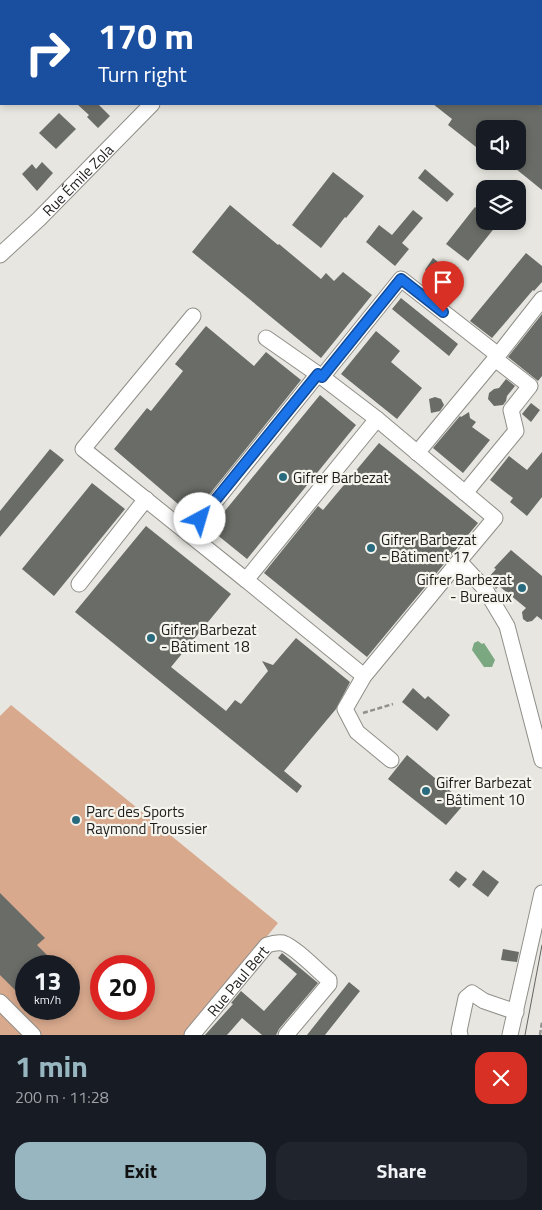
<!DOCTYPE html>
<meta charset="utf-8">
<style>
body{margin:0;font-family:"Titillium Web",sans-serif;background:#20242c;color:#f1f3f6;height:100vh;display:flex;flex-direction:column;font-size:19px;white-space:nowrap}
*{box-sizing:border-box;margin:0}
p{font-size:16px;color:#9ea1a6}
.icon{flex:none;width:28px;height:28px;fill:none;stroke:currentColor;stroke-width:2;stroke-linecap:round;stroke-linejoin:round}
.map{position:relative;height:1035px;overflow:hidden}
.sheet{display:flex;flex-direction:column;background:#171b24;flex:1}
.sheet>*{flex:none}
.banner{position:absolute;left:0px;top:0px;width:542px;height:105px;box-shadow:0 2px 8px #0003;background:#1a4fa0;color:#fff;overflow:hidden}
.tools{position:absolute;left:476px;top:120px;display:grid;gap:10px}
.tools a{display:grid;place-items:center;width:50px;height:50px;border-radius:10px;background:#171b24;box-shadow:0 2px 8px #0003;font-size:25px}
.speed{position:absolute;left:15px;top:955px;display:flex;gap:10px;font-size:25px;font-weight:700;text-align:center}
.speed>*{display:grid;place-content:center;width:65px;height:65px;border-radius:50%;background:#171b24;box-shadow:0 2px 8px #0003;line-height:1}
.speed small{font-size:12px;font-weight:400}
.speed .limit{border:8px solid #d22;background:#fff;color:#111}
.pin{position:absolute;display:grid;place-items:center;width:42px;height:42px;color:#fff;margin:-51px -21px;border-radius:50% 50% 50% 0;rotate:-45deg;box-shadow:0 0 5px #0007}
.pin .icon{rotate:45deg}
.me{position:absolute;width:55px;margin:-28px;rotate:39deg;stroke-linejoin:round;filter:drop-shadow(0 0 4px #0008)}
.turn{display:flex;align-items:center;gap:18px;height:105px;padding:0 15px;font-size:22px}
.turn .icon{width:65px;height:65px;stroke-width:2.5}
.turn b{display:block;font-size:35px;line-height:42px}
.round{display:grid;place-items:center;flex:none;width:52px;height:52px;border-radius:15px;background:#20242c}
.summary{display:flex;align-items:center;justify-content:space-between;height:85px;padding:0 15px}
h1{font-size:30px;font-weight:700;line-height:38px;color:#97b6c0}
.cta{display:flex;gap:10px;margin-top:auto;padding:10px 15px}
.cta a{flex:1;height:58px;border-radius:15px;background:#97b6c0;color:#111;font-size:20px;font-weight:700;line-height:58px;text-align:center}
.cta a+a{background:#20242c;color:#f1f3f6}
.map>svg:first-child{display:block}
</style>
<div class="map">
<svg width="542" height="1035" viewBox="0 0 542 1035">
<rect width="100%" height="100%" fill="#e7e6e0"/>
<path fill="#d8a98d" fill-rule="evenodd" d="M11,705L278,923L185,1035H0V716ZM26,966H69V1009H26ZM101,966H144V1009H101Z"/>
<path fill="#7ba881" d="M478,641L482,644L484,643L495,660L492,667H484L472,650L474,643Z"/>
<path fill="#6a6c67" d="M77,104H98L110,116L98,128L87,117L89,115Z
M433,104H542V190L506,161H518V129H485V154L448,125L452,119Z
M59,113L76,129L56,149L39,133Z
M42,162L53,173L37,191L22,174L32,164L36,169Z
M425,169L454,194L447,202L418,178Z
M333,172L364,196L346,218L345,217L321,248L292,225Z
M230,205L278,245L279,244L321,279L326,273L334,281L343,272L372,295L321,358L192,252Z
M475,207L485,215V221H500L468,261L446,244Z
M413,210L423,218L402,243L409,249L395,266L366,242L379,225L392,235Z
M526,253L542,266V282L534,291L533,290L492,338L470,321Z
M433,258L443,266L434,277L425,270Z
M401,298L458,344L449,356L392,309Z
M542,314V376L538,381L508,357Z
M206,326L254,366L266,352L301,380L192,516L114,449L147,408L151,411L183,371L175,364Z
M376,331L400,351L391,362L422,388L397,419L341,374Z
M506,379L515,386L507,396L506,401L503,405L494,406L488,399L489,393L494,389L499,388Z
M320,395L356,425L247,559L210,529Z
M435,397L441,399L444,405L440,411L431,413L429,399Z
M531,403L540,410L531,422L522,414Z
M469,412L470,418L476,422L472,427L490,440L463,473L433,448L460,416L461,417Z
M379,443L478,523L367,657L264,573L318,506L323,510Z
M50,449L64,460L0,537V511Z
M542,452V497L527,516L510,502L513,498L490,480L509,456L527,470Z
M92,483L125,509L54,596L22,569Z
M146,526L231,594L171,667L226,711L235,700L241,704L268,671L262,661L273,665L296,638L350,682L336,709L284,771L302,786L297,793L75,612Z
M511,550L542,576V620L537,616L532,621L527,622L523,619L522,612L526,608L499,586L496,589L488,578L496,569L494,568Z
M413,688L425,699L428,696L450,715L437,731L402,702Z
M407,755L465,803L446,825L388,779Z
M483,870L499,882L488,897L472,885Z
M456,871L467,879L459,888L449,880Z
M0,893L45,938L37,945L51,959L44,966H26V984L18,993L0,975Z
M503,949L519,952L517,962L501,960Z
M282,953L318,983L279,1029L276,1035H262L242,1018L227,1035H205L233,1004L231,1003L241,991L264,1011L297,974L278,958Z
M349,982L360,991L325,1035H307Z"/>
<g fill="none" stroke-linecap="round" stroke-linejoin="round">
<defs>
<g id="minor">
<path d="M21,0L22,1"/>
<path d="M482,0L484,1"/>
<path d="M238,1L239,0"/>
<path d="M541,45L542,46"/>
<path id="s1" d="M0,255L39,219L152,104"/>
<path d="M193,316L83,449L246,580"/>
<path d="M266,338L322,377"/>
<path d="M495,359L542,299"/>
<path d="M377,419L322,377L401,279L498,355"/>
<path d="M417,453L495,359L530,386L511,410L516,431L465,493"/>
<path d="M189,534L318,374"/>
<path d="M79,584L146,499"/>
<path d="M364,676L246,580L377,419L495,518L459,561"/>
<path d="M391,760L357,732L345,709L364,676L459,561L485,589L507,626L542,760"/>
<path d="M0,1002L33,1035"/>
<path id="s2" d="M192,1035L267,945C273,943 277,942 283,943C295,947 318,971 329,980V984L286,1035"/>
<path d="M460,1035L459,1031L466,998L472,993L484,1001L516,1012"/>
<path d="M510,1035L542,893"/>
</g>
</defs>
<use href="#minor" stroke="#8f8e88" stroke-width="17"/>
<path stroke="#91908c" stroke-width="2.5" stroke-dasharray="5 2.5" stroke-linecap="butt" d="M363,713L393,704
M540,1035L542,1022"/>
<use href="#minor" stroke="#fff" stroke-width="15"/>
<path stroke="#656461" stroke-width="1" d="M525,1035L542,945"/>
</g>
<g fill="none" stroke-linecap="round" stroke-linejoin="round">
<defs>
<path id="route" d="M200,519L318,374L322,377L401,279L443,312"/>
</defs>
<use href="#route" stroke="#114b97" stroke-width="12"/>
<use href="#route" stroke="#1a73e8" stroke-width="9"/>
</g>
<g fill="#296b7e" stroke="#f5f4ed" stroke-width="2">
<circle cx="283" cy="477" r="5"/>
<circle cx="371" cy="548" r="5"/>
<circle cx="522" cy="588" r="5"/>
<circle cx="151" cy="638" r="5"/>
<circle cx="426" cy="791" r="5"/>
<circle cx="76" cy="820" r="5"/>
</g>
<g text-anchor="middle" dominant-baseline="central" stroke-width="4.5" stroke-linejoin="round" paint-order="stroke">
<g font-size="15" fill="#1e1d1b" stroke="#f5f4ed">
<text stroke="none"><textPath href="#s1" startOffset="108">Rue Émile Zola</textPath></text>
<text stroke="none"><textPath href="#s2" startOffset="71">Rue Paul Bert</textPath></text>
</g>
<g font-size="15" fill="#1e1d1b" stroke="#f5f4ed" text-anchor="start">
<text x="293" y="477">Gifrer Barbezat</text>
<text x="381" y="539">Gifrer Barbezat<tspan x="381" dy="17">- Bâtiment 17</tspan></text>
<text x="512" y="579" text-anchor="end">Gifrer Barbezat<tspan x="512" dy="17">- Bureaux</tspan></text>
<text x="161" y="629">Gifrer Barbezat<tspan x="161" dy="17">- Bâtiment 18</tspan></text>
<text x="436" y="782">Gifrer Barbezat<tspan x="436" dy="17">- Bâtiment 10</tspan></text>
<text x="86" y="811">Parc des Sports<tspan x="86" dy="17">Raymond Troussier</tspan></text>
</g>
</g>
</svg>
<div class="tools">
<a><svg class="icon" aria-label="sound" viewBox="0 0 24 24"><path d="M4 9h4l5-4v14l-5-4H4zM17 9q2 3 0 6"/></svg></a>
<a><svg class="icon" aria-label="layers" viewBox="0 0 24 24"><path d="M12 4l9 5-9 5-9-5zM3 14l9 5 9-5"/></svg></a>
</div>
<div class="speed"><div>13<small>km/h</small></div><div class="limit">20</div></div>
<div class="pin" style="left:443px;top:312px;background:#d93025"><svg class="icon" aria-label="arrive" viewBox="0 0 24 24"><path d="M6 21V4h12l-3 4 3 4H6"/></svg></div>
<svg class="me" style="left:200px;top:519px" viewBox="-20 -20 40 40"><circle r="19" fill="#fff"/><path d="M0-13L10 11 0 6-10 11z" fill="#1a73e8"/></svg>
<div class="banner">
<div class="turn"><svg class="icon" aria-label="right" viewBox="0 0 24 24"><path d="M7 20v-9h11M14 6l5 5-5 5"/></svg><div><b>170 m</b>Turn right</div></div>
</div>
</div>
<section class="sheet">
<div class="summary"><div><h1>1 min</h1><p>200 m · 11:28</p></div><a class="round" style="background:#d93025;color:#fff"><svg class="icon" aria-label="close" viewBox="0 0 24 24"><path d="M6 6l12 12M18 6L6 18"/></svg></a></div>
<div class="cta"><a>Exit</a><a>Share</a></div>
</section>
